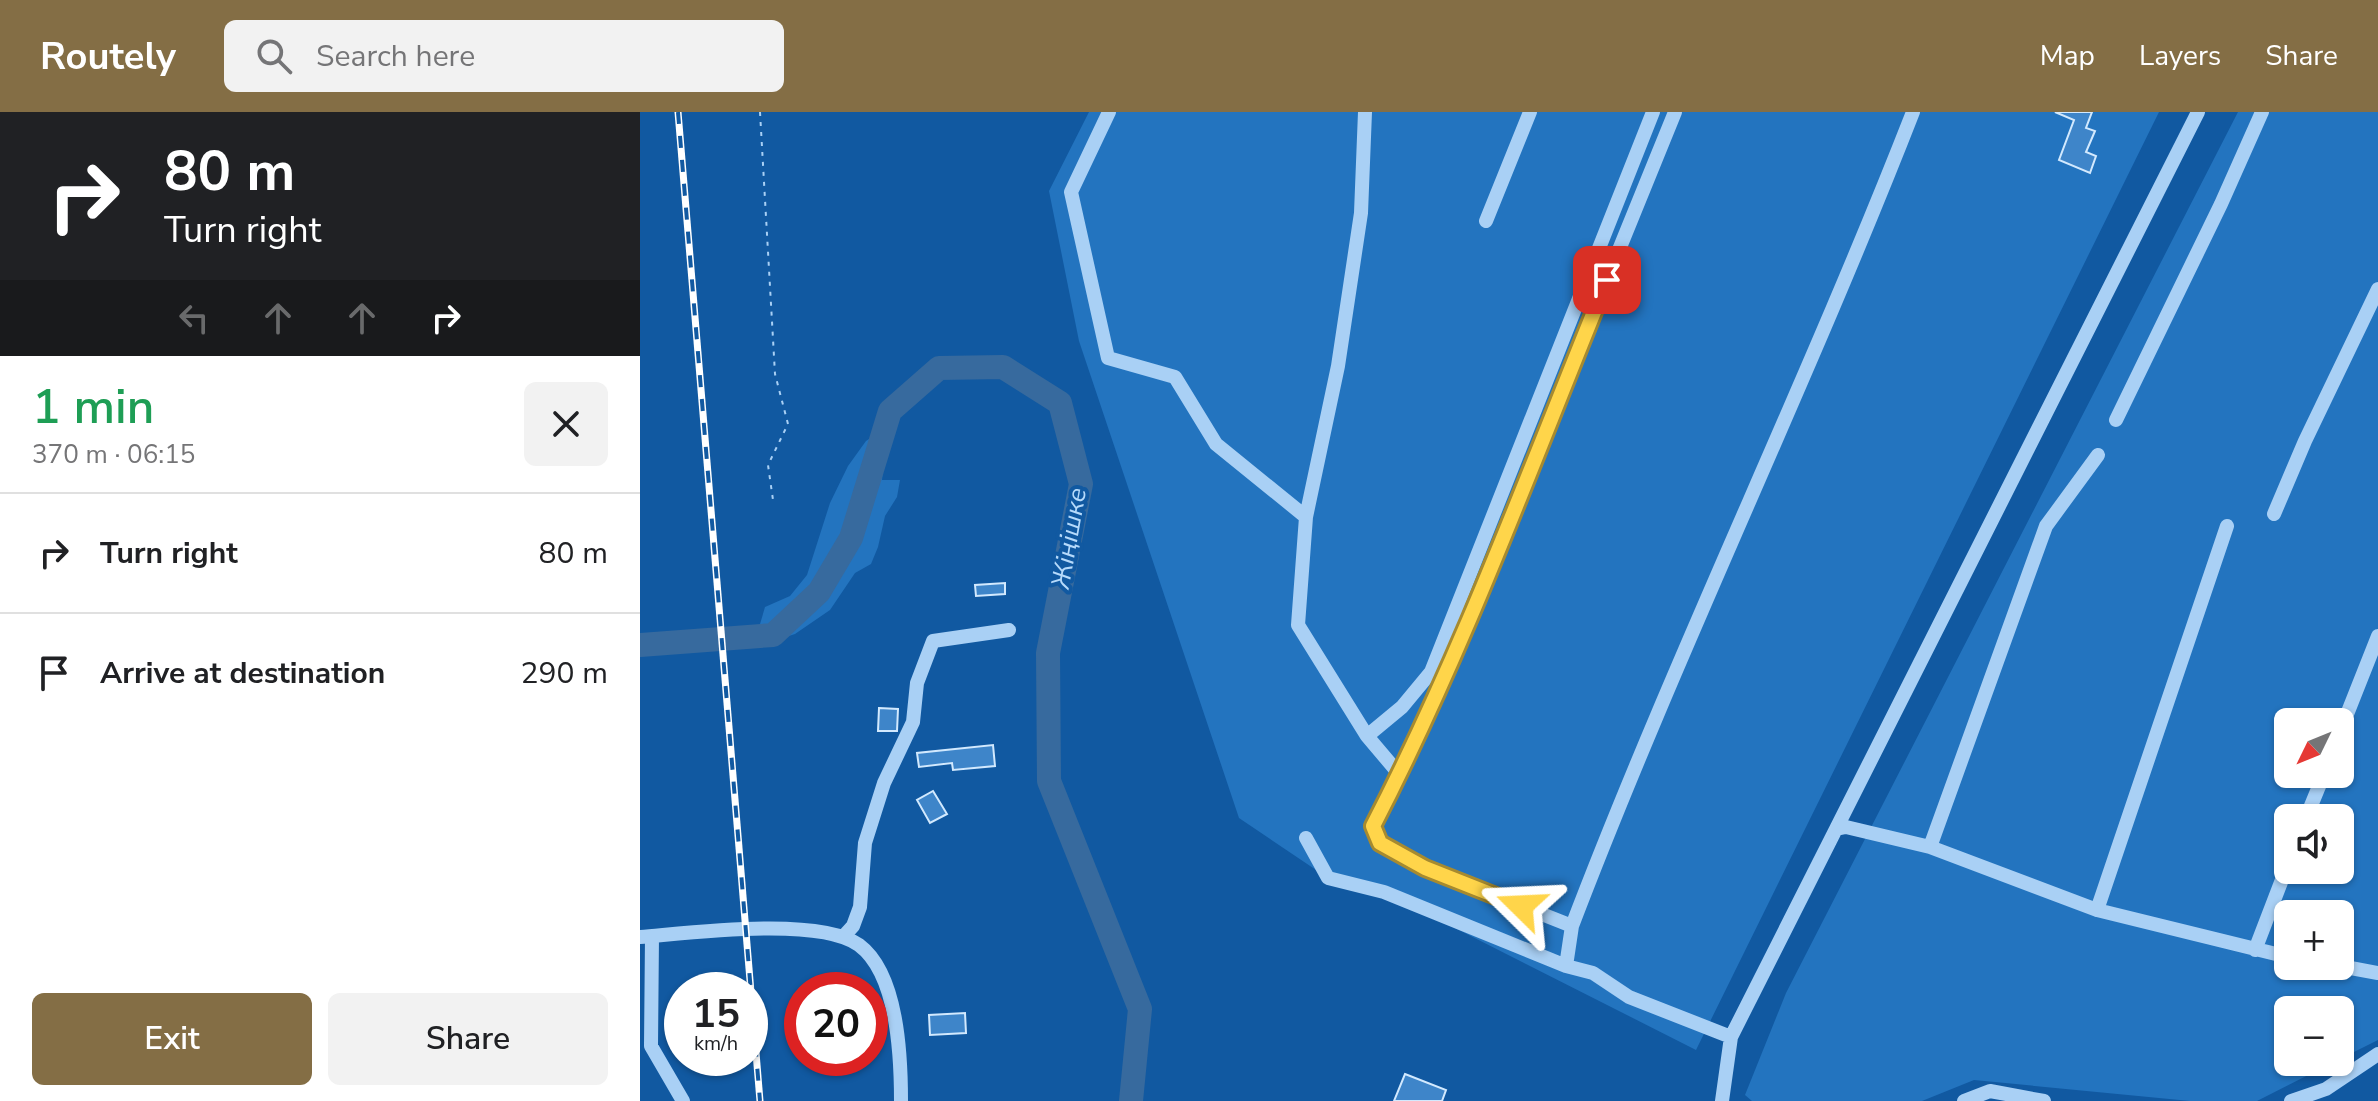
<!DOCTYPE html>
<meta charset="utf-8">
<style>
body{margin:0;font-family:"Nunito Sans",sans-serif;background:#f2f2f2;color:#202124;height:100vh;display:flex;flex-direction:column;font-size:30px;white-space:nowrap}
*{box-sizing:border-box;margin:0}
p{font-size:26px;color:#757577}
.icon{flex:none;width:44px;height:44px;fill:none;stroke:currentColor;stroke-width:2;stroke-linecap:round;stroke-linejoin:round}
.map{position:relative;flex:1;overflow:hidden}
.details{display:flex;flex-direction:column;background:#fff;width:640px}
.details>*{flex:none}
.hud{background:#202124;color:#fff;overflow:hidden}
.needle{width:52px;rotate:227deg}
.fabs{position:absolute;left:1634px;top:596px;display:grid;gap:16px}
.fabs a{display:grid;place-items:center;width:80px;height:80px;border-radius:12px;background:#fff;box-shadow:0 2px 6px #0004;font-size:40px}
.speed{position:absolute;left:24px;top:860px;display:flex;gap:16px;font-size:40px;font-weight:700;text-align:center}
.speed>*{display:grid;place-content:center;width:104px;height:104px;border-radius:50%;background:#fff;box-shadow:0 2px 6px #0004;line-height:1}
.speed small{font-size:20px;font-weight:400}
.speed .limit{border:12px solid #d22;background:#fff;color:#111}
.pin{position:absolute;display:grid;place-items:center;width:68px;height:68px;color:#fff;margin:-34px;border-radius:16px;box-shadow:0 4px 12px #0006}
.me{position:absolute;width:88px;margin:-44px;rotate:291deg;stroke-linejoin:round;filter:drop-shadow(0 0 6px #0008)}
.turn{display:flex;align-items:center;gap:28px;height:168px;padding:0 32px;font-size:36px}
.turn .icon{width:104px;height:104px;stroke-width:2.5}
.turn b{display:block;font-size:56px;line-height:68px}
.lanes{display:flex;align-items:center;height:76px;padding:0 32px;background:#0003;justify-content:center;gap:40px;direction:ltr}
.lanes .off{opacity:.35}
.round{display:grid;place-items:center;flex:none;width:84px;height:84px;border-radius:12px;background:#f2f2f2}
.overview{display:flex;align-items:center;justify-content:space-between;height:136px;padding:0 32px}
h1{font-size:48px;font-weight:600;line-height:60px;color:#1e9e55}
.button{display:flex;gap:16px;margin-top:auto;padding:16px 32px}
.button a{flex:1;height:92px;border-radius:12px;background:#846e45;color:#fff;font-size:32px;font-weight:600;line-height:92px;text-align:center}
.button a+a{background:#f2f2f2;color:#202124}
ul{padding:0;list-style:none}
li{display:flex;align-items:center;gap:24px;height:120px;padding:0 32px;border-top:2px solid #e0e0e0}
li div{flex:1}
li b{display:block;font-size:30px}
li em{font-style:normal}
header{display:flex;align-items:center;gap:48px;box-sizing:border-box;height:112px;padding:0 40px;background:#846e45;color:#fff}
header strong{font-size:38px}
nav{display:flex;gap:44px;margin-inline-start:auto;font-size:28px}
.search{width:560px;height:72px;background:#f2f2f2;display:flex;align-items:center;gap:20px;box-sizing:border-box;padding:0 28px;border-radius:12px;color:#757577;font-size:30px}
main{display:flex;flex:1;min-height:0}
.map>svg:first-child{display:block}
</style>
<header>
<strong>Routely</strong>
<div class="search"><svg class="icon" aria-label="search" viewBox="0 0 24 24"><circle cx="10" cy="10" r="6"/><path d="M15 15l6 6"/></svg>Search here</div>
<nav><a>Map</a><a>Layers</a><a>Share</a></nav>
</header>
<main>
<section class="details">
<div class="hud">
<div class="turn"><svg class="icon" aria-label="right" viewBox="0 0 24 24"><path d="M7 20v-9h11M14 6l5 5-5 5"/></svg><div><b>80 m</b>Turn right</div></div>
<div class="lanes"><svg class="icon off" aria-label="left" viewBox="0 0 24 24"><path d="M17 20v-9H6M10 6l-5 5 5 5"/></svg><svg class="icon off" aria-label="ahead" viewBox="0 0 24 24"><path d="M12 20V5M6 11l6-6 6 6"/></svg><svg class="icon off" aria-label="ahead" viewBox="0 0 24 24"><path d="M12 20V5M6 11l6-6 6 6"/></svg><svg class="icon" aria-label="right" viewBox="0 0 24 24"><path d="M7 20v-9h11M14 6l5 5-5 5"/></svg></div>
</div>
<div class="overview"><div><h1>1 min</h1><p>370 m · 06:15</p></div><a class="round"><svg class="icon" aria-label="close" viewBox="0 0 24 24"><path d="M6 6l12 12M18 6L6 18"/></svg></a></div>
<ul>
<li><svg class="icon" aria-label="right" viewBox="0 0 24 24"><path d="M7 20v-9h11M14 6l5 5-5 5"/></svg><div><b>Turn right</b></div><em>80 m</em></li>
<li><svg class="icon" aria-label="arrive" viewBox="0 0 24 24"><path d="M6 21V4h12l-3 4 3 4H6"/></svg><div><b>Arrive at destination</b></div><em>290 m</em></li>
</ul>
<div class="button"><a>Exit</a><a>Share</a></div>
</section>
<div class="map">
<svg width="1738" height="989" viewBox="0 0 1738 989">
<rect width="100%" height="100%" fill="#1159a1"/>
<path fill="#2374bf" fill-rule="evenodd" d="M449,0H1519L1056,938L744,780L688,766L599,706L439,229L409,79Z
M1598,0H1738V928L1700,947V898H1648V950H1694L1617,989H1550L1334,968L1282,989H1112L1105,983L1146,881ZM1648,610H1700V662H1648ZM1648,706H1700V758H1648ZM1648,802H1700V854H1648Z
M232,325L246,330L242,368H260L257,385L245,404L238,435L231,452L215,461L190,498L155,522L130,530L118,519L125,495L150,484L167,463L190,391L208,354L226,329Z"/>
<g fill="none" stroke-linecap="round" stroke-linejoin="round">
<path stroke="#376a9e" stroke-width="24" d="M0,533L133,523L179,480L211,426L250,299L299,256L363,255L420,291L441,372L408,541L409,669L500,897L491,989"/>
</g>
<path fill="#3e85c9" stroke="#d2e9fe" stroke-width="2" d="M1415,0H1452L1446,16L1455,19L1446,40L1456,44L1450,61L1419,48L1434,8Z
M365,471V482L336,484L335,473Z
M239,596L258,597L257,619H238Z
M353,633L355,654L313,658L312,651L279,655L277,641Z
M293,679L307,702L290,711L277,688Z
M325,901L326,921L290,923L289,903Z
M765,962L806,978L802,989H754Z"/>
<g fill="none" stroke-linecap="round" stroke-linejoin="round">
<path stroke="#a9d0f5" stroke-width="2" stroke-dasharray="4 6" stroke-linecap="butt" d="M120,0L135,262L148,312L128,353L133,388"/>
<path stroke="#a9d0f5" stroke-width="14" d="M469,0L431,80L468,246L535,265L576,332L666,405
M725,0L721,101L698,254L666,405L658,513L727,624L762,595L791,560L1013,0
M846,109L890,0
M1476,308L1581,92L1622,0
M1634,402L1665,329L1738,177
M1700,620L1738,524
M727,624L760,663
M1666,706L1684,662
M1196,717L1206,715L1290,735L1457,798L1648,845
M666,726L688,766L744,780L926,854L953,861L989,885L1091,925
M1290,735L1406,414L1458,343
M1457,798L1587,414
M932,814C1037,539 1166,274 1273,0
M12,824L11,934L43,989
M0,825C50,821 179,804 219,833C258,862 261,944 261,989
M203,825L213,814L220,795L225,731L244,671L273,610L277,571L293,529L369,518
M1615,838L1648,752
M926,854L932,814L785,756L740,731L733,714L768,648L842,475L1035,0
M1700,854L1738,861
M1082,989L1091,925L1558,0
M1324,989L1350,979L1404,989
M1651,989L1686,977L1738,942"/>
<defs>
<path id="rail" d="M38,0L120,989"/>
</defs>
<use href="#rail" stroke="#fff" stroke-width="7"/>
<use href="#rail" stroke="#1159a1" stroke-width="4" stroke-dasharray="12" stroke-linecap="butt"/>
</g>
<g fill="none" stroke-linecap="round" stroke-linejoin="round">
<defs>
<path id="route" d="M881,794L785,756L740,731L733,714C824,538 892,351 967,168"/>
</defs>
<use href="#route" stroke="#a68a30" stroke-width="20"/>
<use href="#route" stroke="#ffd54a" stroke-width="14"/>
</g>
<g text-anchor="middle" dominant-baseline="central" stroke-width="8" stroke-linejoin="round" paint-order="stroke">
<g font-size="26" font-style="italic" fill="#b6dafb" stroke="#1159a1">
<text transform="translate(429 426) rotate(-80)">Жіңішке</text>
</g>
</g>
</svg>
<div class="fabs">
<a><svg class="needle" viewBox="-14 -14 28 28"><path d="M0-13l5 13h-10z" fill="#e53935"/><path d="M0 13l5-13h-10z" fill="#757577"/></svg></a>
<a><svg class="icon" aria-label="sound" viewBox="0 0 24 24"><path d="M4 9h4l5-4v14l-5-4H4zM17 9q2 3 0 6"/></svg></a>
<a>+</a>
<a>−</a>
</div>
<div class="speed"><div>15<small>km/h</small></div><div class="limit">20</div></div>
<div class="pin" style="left:967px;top:168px;background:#d93025"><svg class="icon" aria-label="arrive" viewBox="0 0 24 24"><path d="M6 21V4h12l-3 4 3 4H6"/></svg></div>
<svg class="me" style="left:881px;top:794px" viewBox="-20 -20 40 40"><path d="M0-17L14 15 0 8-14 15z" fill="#ffd54a" stroke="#fff" stroke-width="4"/></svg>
</div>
</main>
